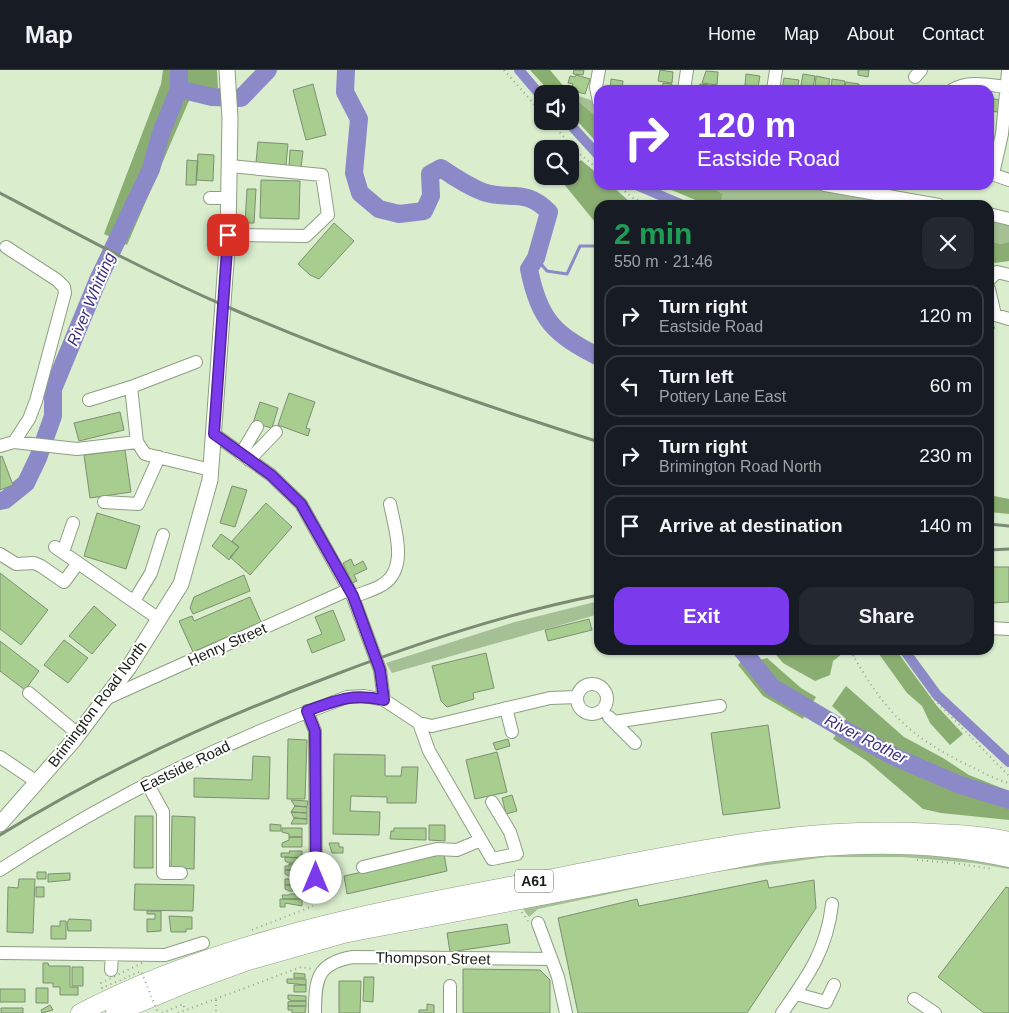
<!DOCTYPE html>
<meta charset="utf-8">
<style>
body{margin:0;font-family:Helvetica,sans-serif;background:#242831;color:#f1f3f6;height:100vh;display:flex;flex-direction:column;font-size:19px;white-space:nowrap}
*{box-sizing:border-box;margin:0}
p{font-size:16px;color:#9ea1a6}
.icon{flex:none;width:28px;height:28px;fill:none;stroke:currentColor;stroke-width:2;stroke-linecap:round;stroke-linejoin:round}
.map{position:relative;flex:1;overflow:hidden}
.side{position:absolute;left:594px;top:130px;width:400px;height:455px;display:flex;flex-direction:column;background:#171b24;border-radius:15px;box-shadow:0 1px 4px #0004}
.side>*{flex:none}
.banner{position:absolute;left:594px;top:15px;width:400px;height:105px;border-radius:15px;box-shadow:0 1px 4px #0004;background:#7c3aed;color:#fff;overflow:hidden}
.buttons{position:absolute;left:534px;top:15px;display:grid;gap:10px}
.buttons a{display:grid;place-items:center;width:45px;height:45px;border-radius:10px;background:#171b24;box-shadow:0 1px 4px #0004;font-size:25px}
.pin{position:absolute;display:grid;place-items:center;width:42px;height:42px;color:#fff;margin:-21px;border-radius:10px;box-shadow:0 2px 8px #0006}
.me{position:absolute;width:55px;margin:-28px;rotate:0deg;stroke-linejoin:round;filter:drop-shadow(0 0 4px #0008)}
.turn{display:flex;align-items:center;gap:18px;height:105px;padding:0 20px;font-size:22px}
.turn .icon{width:65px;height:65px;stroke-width:2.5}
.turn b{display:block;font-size:35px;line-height:42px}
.round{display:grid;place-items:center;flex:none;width:52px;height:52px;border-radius:15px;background:#242831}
.head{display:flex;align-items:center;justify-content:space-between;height:85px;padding:0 20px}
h1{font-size:30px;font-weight:700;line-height:38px;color:#1e9e55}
.action{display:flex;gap:10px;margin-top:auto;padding:10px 20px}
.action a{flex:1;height:58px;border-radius:15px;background:#7c3aed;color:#fff;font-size:20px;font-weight:700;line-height:58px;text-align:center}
.action a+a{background:#242831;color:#f1f3f6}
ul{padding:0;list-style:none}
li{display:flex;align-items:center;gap:15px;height:62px;margin:0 10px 8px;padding:0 10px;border:2px solid #363941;border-radius:15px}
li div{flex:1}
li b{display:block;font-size:19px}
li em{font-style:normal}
header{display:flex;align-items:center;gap:30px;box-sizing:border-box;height:70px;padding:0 25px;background:#171b24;border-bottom:1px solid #363941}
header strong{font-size:24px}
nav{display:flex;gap:28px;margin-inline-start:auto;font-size:18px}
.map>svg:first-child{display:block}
</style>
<header>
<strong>Map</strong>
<nav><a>Home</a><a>Map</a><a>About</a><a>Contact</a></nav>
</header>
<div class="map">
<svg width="1009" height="943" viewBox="0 0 1009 943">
<rect width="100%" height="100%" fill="#daeece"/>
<path fill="#a5c094" d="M569,23L591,30L599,49Z
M706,115H783L823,120L909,135H720L723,124Z
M989,149L1009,155V172L1000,174L989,170Z
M599,531V544L392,603L386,593L515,552Z
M823,783L935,784L1009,795V799L974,793L902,787H827L708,803L538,839L529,847L520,835L705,799Z"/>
<path fill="#8aae71" d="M163,0H217L218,18L191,26L127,175L104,164L161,14Z
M530,0H550L570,24H552Z
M570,24L599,49V75L570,43Z
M581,90L599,105V115H611L630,132L638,135H599V157L559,108L570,106V99Z
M660,115H706L723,124L720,135H707Z
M989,170L1000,174L1009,172V191L995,193L989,190Z
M989,425L1009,429V444L989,442Z
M772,580H847L833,591L830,605L815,611L783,593Z
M876,580H896L937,636L963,664L950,675L930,653L922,636L907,623Z
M749,582L760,590L767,588L801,618L816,627L803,649L763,626L738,595Z
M846,616L904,667L943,688L969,705L1009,721V750L941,743L923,739L867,691L833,669L846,649L832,636Z"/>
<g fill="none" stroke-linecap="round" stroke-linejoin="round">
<path stroke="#8c89c8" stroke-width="3" d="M536,188L547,201L567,204L580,176H599"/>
<path stroke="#8c89c8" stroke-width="10" d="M519,0L542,27
M567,51L599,86
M636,115L683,135
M904,580L937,625L1009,692"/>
<path stroke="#8c89c8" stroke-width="18" d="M179,0V19L212,27L241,28L268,0
M346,0L345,22L359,49L354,103L360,123L379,139L399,144L424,141L431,126L430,104L441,98C454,107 468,116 483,122C510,131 524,117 549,142L536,188L529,199C539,250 554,264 599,287
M0,431L5,430L26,413L38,388L53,346V319L98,210L151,99L161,63L179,19
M742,580L772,617L841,658L895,687L960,715L1009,730"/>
</g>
<path fill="#a7cd8f" stroke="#7d8f72" d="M574,0H584L583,5L573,4Z
M660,0L673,2L672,13L658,11Z
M858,0H869L868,7L858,5Z
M706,1L718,2L717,15L702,13Z
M746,4L760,6L758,17L745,15Z
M803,4L815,6L813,18L801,15Z
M576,5L590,9L585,24L571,20L573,14L568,13L570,6L575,7Z
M816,6L830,9L828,19L815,17Z
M784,8L799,10L797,20L782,19Z
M611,9L623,11L622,20H610Z
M832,9L845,11L844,20H831Z
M846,12L859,14L858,20H844Z
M663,13L672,14L671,20H662Z
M313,14L326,65L306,70L293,20Z
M700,14L709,15L708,20H699Z
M989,28L1000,30L998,42L989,41Z
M258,72L288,74L286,95L256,93Z
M290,80L303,81L301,98L289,97Z
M198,84L214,85L213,111L196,110Z
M187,90L198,91L196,115H186Z
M261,110L300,111L299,149L260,148Z
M247,119H256L254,153H245Z
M334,153L354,171L319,209L310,205L298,194Z
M289,323L315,332L306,358L310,359L308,366L278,355Z
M260,332L278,338L272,358L253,353Z
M120,342L124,360L79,371L74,353Z
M125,380L131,422L90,428L84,385Z
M2,386L13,415L0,420V387Z
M232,416L247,420L235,457L220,453Z
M266,433L292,457L250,505L230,487L239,477L232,471Z
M97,443L140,456L126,499L84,486Z
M221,464L239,477L229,490L212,476Z
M351,489L354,496L363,491L367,499L354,505L357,511L352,513L343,493Z
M992,497H1009V532L993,533Z
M0,503L48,540L21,575L0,559Z
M244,505L250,521L193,544L190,538L194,527Z
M250,527L261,552L193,582L179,551L192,546L194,551Z
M94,536L116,555L92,584L69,566Z
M333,540L345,570L312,583L307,570L322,564L315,547Z
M589,549L592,560L548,571L545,560Z
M64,570L88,588L68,613L44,595Z
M0,571L39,601L25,620L0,601Z
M486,583L494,618L473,623L474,629L447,637L441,631L432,596Z
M768,655L780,738L723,745L711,663Z
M288,669L307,670L305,729H287Z
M508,669L510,676L496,680L493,673Z
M497,682L507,722L475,729L466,690Z
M334,684L385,685V706H401L402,697H418L416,733H387V727L351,726L350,741L380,742L379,765L333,764Z
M253,686L270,687L269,729L194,727V708L252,710Z
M512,725L517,741L506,744L502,728Z
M291,730L308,731L307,737L295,736Z
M295,736L307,737V743L291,742Z
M291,742L307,743V749L294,748Z
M135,746H153V798H134Z
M172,746L195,747L194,799L171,798Z
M294,748L307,749V754H291Z
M270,754L281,755V761H270Z
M429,755H445V771L429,770Z
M282,758H302V767H289V764L282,762Z
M394,758H426V770L390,769L391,761H394Z
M289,767H302V777H282V773L289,770Z
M329,773H339V777H343V783H332Z
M289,781H302V788L281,787V783H290Z
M444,784L447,801L347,824L344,806Z
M285,787L302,788V793H289L285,791Z
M289,794H302V800H285V796H289Z
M285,800H302V806H289L285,804Z
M37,802H46V809H37Z
M70,803V810L48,812V804Z
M19,809H35L33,863L7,862L8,817L18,818Z
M285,809H302V815H285Z
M767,810L769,818L814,810L816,838L747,943H578L558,848L637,829L639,836Z
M135,814L194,815L193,841L134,840Z
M285,815H302V821H289L285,819Z
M36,817H44V827H36Z
M1006,817L1009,818V943H984L938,907Z
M290,824H302V829H283L282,825H289Z
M280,829H302V836L285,833V837H280Z
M147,841H161V861L147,862V849H155V844H147Z
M169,846L192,847V859H186V862H171Z
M69,849L91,850V861H68L67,853Z
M60,851H66V869H51V856H60Z
M507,854L510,873L450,882L447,863Z
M43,893H48L49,896H70V917H78V925H60V917H53V913H43Z
M72,897H83V916H72Z
M463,899L540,900L550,910V943H463Z
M294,903L305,904V908H294Z
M364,907H374L373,932L363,931Z
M287,909H306V915L287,913Z
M339,911H361L360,943H339Z
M294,915H306V922H294Z
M36,918H48V933H36Z
M0,919H25V932H0Z
M288,925L306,926V931H292L288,929Z
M292,931H306V936H288V932Z
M427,934L434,935V943H419V940H427Z
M50,935L53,940L42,943L41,940Z
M288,936H306L305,943H292V940H288Z
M1,938H23V943H1Z"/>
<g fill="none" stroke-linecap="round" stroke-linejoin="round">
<defs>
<path id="minor" d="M599,0L596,17L599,32
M915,7L921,0
M684,20L687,0
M773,20L776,0
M952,20C968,10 989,15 1007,17
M989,103L1009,110
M993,104L1002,64L1008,2
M825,115L939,135
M210,128H229
M989,144L1009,149
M228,165L306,166L328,145L322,105L230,96
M6,177L57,210L64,217L65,223L36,331L29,349L14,372
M989,210L997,202L1009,205
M989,219L995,245
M989,243L1009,249
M131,317L196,292
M89,330L131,317L137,372
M214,364L271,405L301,434L353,527L380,600L384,630
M0,376L14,372L77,379L137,372L145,384L211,400
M241,384L257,357
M249,390L276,362
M104,432L138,434L159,387
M55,477L159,549
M63,482L73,453
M0,484L16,494L34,493L41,496L64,512L78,493
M353,527C362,523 374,520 382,515C409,499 395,459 390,434
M134,531L151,503L163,465
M989,558L1009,559
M577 629a15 15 0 1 1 30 0a15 15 0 1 1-30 0Z
M29,623L78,664
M105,629L348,520
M506,638L512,662
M307,641L315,661L316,826
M609,647L635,673
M614,652L720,636
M419,653L432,656L550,628L577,627
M0,687L37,712
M147,713L163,742V803H181
M363,797L437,779L457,780L481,770
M0,800C108,729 225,671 347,627L364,626L384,630L419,653L429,681L492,789L517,784L510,762L492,732
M538,853L558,907L566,943
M0,883L165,885L203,873
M111,900L112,885
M796,924L826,932L834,915
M914,929L935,943
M315,943C315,909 317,893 353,887L551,889
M450,943V916
M782,943C808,906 827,880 832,834"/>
<path id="major" d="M0,754L73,671L129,597L181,514L210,410L228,165L230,48L227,0"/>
<path id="highway" d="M80,943C230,865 399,837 563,806C687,782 805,755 933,763C958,764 984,765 1009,771
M115,943L190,912L248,891L343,864L766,783C846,772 929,770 1009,788"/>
</defs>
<use href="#minor" stroke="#8d9f82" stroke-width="14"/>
<use href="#major" stroke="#8d9f82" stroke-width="17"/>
<use href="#highway" stroke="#8d9f82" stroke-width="19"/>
<path stroke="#97a68d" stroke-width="2" stroke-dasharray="1 4" stroke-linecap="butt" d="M504,0L542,43
M906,20L911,17
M550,51L575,80L599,100
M617,115L633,128L651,135
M989,257L997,258
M850,580C884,640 907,666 970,696C982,702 996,710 1009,713
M900,580L933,628L1009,706
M853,586L862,580
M917,790L950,793
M954,793L992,799
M522,842L528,851
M252,860L313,836
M216,930V943
M162,943L183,934L185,940
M178,943L301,897L312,899"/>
<use href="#minor" stroke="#fff" stroke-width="12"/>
<use href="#major" stroke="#fff" stroke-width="15"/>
<use href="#highway" stroke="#fff" stroke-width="18"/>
<path stroke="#7d8b75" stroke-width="3" d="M0,123C75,163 151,204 230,238C350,290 474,332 599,372
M989,454L1009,456
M989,480L1009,479
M0,765C105,700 219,648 334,605C420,572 508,543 599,525"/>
<path stroke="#97a68d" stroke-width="2" stroke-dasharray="1 4" stroke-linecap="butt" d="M142,893L101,913L102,918L141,901L158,943"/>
</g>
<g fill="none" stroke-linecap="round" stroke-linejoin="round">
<defs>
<path id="route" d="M228,165L214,364L271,405L301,434L353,526L380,600L384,630C352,623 337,630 307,641L315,661L316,808"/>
</defs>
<use href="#route" stroke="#51269a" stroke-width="12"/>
<use href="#route" stroke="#7c3aed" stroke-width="9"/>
</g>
<g text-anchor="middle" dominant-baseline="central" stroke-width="4" stroke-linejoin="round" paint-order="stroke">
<rect fill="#fff" stroke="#5d625a" stroke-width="1" x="515" y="799.5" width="38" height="23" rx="4"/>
<g font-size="14" font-weight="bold" fill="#171e13">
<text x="534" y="811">A61</text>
</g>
<g font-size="15" fill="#171e13" stroke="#fff">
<text transform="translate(227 574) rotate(-24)">Henry Street</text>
<text transform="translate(97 634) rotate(-53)">Brimington Road North</text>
<text transform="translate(185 696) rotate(-26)">Eastside Road</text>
<text transform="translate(433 888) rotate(1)">Thompson Street</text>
</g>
<g font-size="16" font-style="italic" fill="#3c307c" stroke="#fff">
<text transform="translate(91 229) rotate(-67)">River Whitting</text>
<text transform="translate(866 669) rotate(27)">River Rother</text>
</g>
</g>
</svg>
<div class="buttons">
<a><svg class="icon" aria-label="sound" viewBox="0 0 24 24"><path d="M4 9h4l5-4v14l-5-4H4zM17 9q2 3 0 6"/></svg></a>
<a><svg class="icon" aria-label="search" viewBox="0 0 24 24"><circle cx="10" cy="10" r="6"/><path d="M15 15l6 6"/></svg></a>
</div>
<div class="pin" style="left:228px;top:165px;background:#d93025"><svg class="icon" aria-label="arrive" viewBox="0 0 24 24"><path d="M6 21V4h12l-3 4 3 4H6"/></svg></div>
<svg class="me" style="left:316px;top:808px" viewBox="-20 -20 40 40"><circle r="19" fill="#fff"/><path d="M0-13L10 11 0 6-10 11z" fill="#7c3aed"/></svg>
<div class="banner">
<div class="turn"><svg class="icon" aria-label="right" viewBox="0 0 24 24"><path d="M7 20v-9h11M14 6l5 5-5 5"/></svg><div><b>120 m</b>Eastside Road</div></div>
</div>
<section class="side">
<div class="head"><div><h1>2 min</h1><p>550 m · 21:46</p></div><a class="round"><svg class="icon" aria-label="close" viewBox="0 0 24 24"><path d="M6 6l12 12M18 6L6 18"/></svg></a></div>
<ul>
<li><svg class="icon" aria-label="right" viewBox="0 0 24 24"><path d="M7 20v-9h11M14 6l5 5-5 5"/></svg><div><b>Turn right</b><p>Eastside Road</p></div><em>120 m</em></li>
<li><svg class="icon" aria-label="left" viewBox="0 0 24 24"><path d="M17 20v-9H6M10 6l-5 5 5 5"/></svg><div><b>Turn left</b><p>Pottery Lane East</p></div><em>60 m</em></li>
<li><svg class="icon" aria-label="right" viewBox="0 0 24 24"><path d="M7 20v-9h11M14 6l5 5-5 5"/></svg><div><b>Turn right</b><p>Brimington Road North</p></div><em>230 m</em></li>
<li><svg class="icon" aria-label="arrive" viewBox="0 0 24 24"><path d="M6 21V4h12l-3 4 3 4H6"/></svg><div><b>Arrive at destination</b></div><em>140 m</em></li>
</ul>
<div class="action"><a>Exit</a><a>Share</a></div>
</section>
</div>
